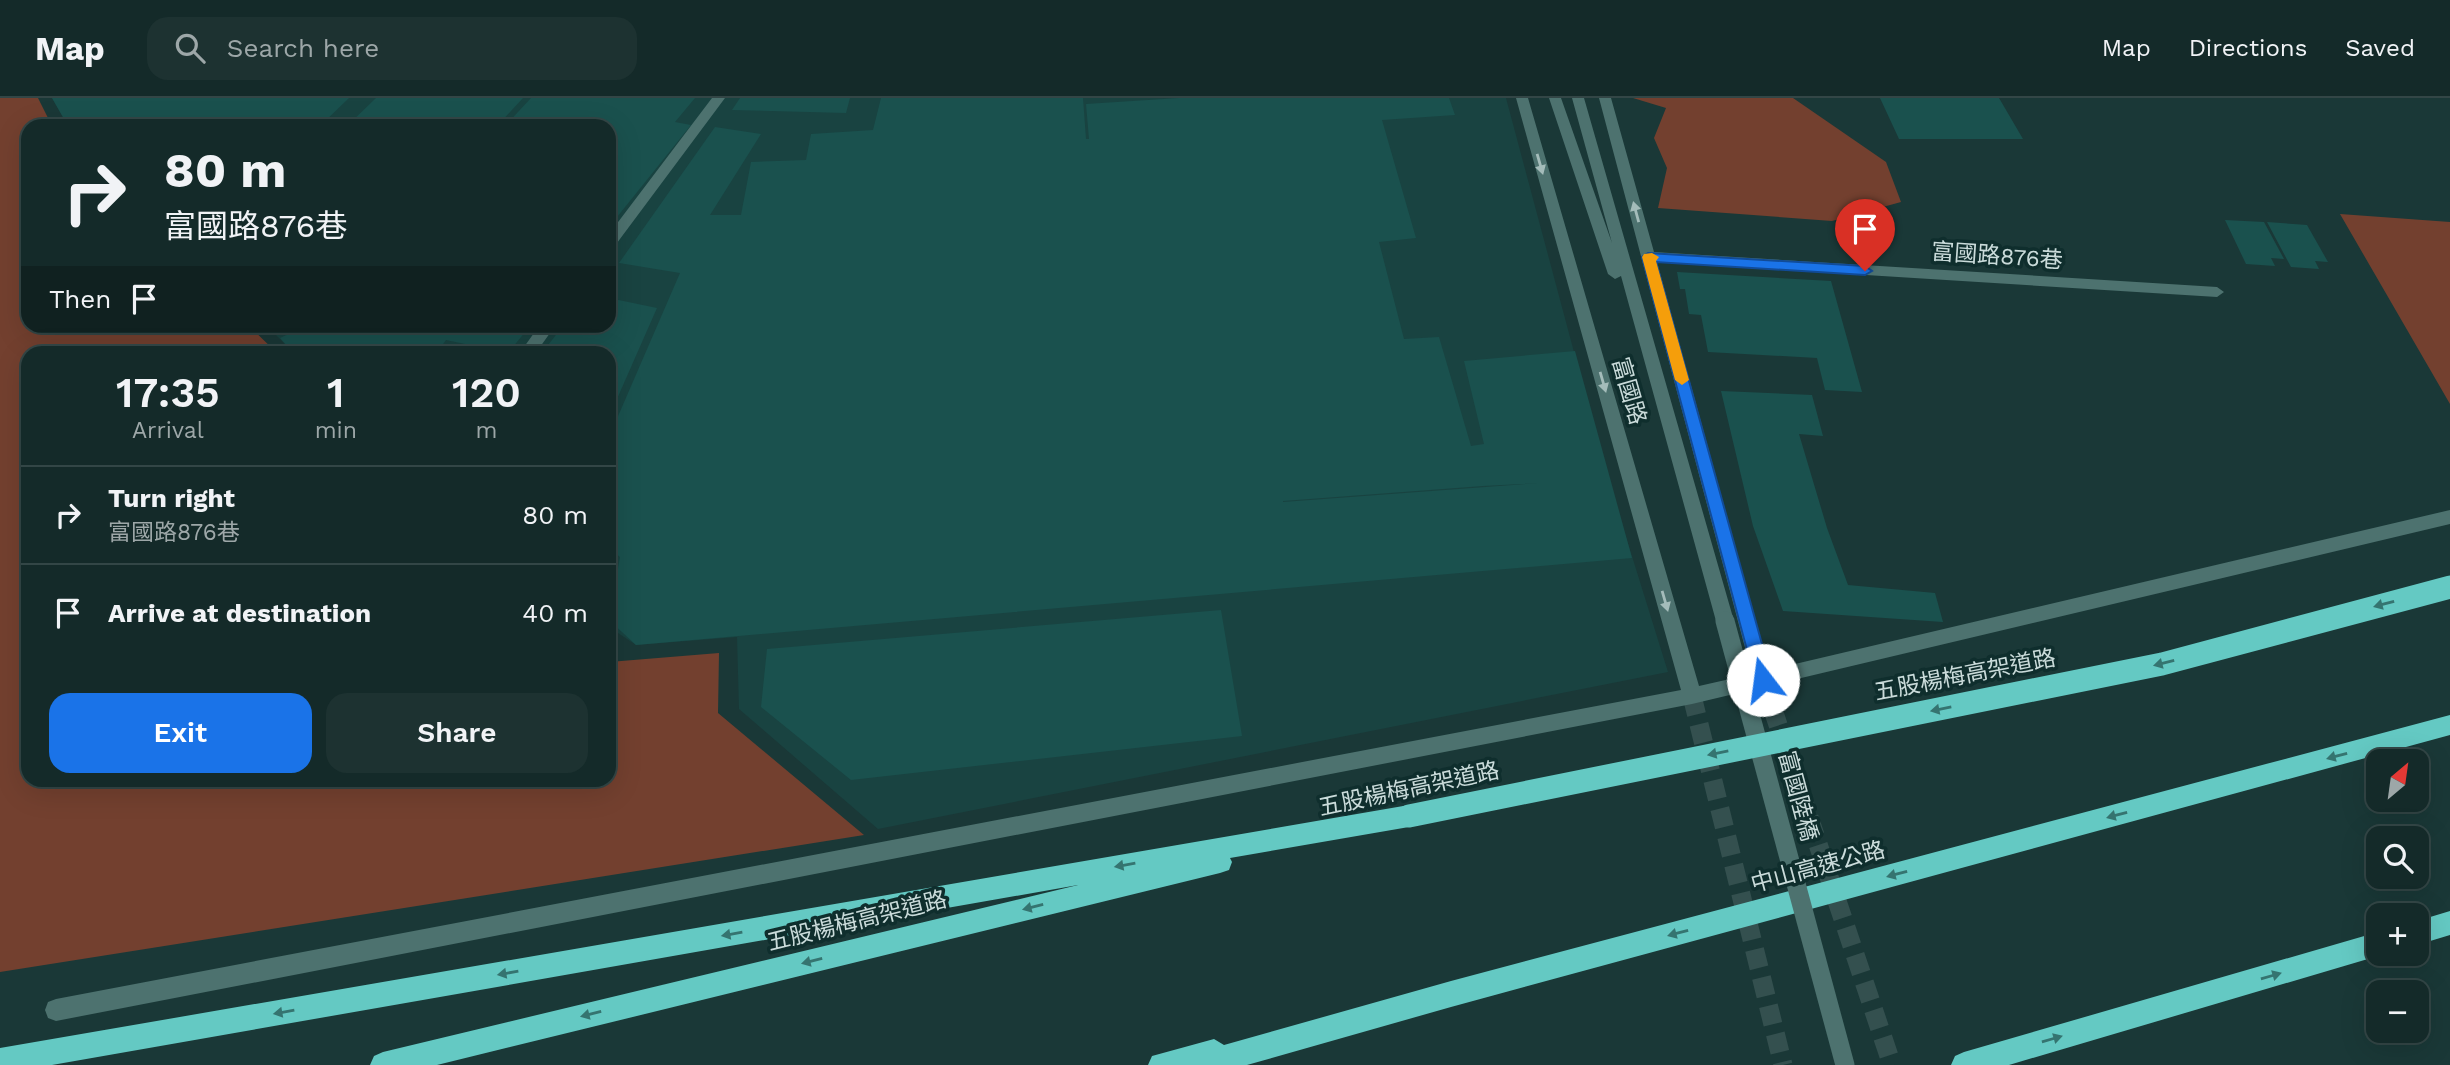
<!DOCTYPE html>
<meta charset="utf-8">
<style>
body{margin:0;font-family:"Work Sans","Noto Sans TC",sans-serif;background:#1d3231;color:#f1f3f6;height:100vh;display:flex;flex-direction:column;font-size:26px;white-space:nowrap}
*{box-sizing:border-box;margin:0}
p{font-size:23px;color:#9da7a8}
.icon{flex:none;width:38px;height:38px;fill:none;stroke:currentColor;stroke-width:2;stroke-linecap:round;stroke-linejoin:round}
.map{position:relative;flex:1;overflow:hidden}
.drawer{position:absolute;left:21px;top:248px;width:595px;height:441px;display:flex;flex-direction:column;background:#142a29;border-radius:21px;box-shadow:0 7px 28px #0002,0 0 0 2px #334646}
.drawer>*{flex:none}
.guide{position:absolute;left:21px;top:21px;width:595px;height:214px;border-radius:21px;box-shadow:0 7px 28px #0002,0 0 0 2px #334646;background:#142a29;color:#f1f3f6;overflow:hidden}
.needle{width:46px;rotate:29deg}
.fabs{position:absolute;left:2366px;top:651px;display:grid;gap:14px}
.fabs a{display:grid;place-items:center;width:63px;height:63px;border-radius:14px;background:#142a29;box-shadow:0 7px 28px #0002,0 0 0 2px #334646;font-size:35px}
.pin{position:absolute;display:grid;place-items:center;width:60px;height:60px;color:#fff;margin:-72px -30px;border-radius:50% 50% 50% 0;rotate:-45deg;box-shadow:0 0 7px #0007}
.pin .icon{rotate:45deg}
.me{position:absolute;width:77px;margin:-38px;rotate:345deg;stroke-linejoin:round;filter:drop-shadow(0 0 5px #0008)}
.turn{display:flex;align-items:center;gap:24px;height:147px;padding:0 28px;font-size:32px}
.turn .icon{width:91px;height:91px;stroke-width:2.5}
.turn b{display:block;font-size:49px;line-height:60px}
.then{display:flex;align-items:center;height:66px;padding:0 28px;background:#0003;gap:14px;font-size:26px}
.eta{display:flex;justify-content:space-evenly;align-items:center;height:119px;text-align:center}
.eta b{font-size:42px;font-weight:600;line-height:49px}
.button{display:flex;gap:14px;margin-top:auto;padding:14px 28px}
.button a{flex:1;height:80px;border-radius:21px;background:#1a73e8;color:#fff;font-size:28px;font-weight:600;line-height:80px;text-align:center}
.button a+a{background:#1d3231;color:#f1f3f6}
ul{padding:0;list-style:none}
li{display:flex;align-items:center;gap:21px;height:98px;padding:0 28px;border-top:2px solid #334646}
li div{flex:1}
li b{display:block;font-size:26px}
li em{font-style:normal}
header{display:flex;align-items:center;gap:42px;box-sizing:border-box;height:98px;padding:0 35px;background:#142a29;border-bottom:2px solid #334646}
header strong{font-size:33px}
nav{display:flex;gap:38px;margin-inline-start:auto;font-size:24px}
.search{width:490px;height:63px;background:#1d3231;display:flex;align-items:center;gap:18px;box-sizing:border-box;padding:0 24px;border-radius:21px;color:#9da7a8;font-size:26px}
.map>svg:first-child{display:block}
</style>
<header>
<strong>Map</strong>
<div class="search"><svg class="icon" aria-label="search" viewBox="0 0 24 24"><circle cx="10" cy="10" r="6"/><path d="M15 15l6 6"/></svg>Search here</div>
<nav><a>Map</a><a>Directions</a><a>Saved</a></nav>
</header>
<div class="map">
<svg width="2450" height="967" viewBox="0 0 2450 967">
<rect width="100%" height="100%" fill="#1a3837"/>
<path fill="#194341" d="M52,0H1506L1608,381L1668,574L878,731L739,611L737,539L636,547L609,529V256L294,255L267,228H609V28H68Z"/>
<path fill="#73402f" d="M0,0H38L52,28H28V228H249L277,255L28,256V682H609V564L719,555L718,615L864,737L0,874Z
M1633,0H1793L1886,64L1901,104L1832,123L1658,110L1667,70L1654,40L1666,10Z
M2340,116L2450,124V306Z"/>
<path fill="#1a514e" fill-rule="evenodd" d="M52,0H349L320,28H68Z
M376,0H523L497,28H347Z
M531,0H695L675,24L691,27L609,129V28H505Z
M740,0H850L846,15L732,12Z
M881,0H1083L1086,41H1089L1086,6L1179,0H1449L1455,17L1382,22L1416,140L1379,144L1404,241L1439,239L1471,348L1484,346L1464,263L1575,253L1632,460L636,547L609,522L620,459L609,450V339L680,175L619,165L715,29L761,36L710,117H741L751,64L806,62L811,36L873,32ZM1539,385L1283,404V403L1483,388Z
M1880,0H1999L2023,41H1899Z
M2225,122L2264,124L2284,161L2271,160L2275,168L2246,166Z
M2267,124L2307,127L2328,164L2315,163L2319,171L2291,169Z
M1677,174L1831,183L1862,294L1825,292L1817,260L1708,254L1701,217L1689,216L1685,191H1680Z
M609,200L657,210L609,319V256H541L563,228H609Z
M306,228H530L508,255L446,242L436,256H294L280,240Z
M1721,293L1812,297L1823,338L1799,336L1827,430L1848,487L1935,495L1943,524L1783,513L1753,428Z
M1221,512L1242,638L851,682L761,609L767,551Z"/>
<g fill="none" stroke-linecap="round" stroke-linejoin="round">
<path stroke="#34504f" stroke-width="19" stroke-dasharray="19 10" stroke-linecap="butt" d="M1763,582L1892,967
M1692,598L1783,967"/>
<path fill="#4d726f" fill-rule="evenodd" d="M712,0H725L614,149L609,151V136Z
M1516,0H1528L1699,588L1752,576L1599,0H1611L1654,154L2217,189L2224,194L2217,199L1657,164L1769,572L2450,412V426L1692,606L56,923L48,920L45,912L48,904L56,901L1681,592Z
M1549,0H1561L1612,145L1572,0H1584L1734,523L1731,528L1725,530L1719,528L1716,523L1621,178L1615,181L1608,176Z
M539,228H555L535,256H519Z"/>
<path fill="#64c9c3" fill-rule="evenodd" d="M2450,617V637L1451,909L1247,967H1148L1152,958L1214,941L1224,947L1451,883Z
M1409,707L1417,710L1421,718L1417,726L1409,729L1230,760L1232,764L1229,772L1220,775L437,967H370L374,958L383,954L1078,787L52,967H0V950Z
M2450,813V837L2417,847V823Z
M2378,834V856H2384L2378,858L2009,967H1951L1955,958L1964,954Z"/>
<path stroke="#4d726f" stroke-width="19" d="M1725,523L1845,967"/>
<path stroke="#64c9c3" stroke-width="23" d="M1409,718L2162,566L2450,489"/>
</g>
<defs><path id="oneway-solid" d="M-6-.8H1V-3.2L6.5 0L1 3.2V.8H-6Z" transform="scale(1.75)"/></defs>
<g fill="#a4bcba">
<use href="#oneway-solid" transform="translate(1540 66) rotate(74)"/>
<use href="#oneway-solid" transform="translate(1636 114) rotate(-105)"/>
<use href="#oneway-solid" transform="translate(1603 284) rotate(74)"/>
<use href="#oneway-solid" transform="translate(1665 503) rotate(74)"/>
</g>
<g fill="#357470">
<use href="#oneway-solid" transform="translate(2384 506) rotate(165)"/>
<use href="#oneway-solid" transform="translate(2164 565) rotate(166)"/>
<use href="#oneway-solid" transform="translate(1941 611) rotate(169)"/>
<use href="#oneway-solid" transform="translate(1718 655) rotate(169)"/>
<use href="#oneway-solid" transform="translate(2337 658) rotate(165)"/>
<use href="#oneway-solid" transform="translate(2117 717) rotate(165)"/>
<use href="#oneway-solid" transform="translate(1125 767) rotate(170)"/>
<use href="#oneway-solid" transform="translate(1897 776) rotate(165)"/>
<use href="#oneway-solid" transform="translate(1033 809) rotate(166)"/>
<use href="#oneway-solid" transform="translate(1678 835) rotate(165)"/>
<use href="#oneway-solid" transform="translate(732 836) rotate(170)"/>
<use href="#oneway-solid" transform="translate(812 863) rotate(166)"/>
<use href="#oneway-solid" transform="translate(508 875) rotate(170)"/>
<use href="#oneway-solid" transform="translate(2271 878) rotate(-16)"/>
<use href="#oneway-solid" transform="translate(284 914) rotate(170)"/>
<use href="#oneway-solid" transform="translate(591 916) rotate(166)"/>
<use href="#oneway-solid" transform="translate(2052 941) rotate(-16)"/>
</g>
<path fill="#1a73e8" stroke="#114b97" stroke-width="2" d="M1648,155L1865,168L1872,173L1865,177L1656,164L1772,582L1769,587H1757L1755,582L1642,159Z"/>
<path fill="#f59e0b" d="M1652,155L1659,159L1656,163L1689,282L1682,287L1675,282L1642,159L1644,156Z"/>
<g text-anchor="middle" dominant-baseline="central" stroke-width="7" stroke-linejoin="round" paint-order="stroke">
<g font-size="23" fill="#cadbda" stroke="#0f2e2d">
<text transform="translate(1997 158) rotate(4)">富國路876巷</text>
<text transform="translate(1629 293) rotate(74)">富國路</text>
<text transform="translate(1965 577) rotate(-11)">五股楊梅高架道路</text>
<text transform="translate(1409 691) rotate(-12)">五股楊梅高架道路</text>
<text transform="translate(1798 698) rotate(75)">富國陸橋</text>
<text transform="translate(1818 769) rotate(-15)">中山高速公路</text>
<text transform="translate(857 823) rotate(-14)">五股楊梅高架道路</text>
</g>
</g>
</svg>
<div class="fabs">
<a><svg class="needle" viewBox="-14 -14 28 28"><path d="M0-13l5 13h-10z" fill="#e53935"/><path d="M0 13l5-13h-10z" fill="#9da7a8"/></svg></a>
<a><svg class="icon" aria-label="search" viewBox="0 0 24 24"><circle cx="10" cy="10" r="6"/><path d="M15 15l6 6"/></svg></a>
<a>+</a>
<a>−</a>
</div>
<div class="pin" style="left:1865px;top:173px;background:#d93025"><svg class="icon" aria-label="arrive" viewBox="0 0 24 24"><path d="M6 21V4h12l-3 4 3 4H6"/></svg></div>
<svg class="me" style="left:1763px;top:582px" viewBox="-20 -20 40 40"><circle r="19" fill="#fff"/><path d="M0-13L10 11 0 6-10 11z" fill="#1a73e8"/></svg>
<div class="guide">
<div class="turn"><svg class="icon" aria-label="right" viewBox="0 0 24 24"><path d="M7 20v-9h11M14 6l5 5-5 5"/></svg><div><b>80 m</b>富國路876巷</div></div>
<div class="then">Then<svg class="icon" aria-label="arrive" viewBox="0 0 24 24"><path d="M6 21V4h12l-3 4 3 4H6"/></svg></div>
</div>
<section class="drawer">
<div class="eta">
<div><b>17:35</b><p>Arrival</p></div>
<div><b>1</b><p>min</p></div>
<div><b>120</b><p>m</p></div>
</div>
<ul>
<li><svg class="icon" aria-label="right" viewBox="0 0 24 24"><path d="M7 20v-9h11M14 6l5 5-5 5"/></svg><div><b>Turn right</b><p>富國路876巷</p></div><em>80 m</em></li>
<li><svg class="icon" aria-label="arrive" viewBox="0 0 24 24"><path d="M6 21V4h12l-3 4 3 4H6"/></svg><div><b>Arrive at destination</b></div><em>40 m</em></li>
</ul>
<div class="button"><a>Exit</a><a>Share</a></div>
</section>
</div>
